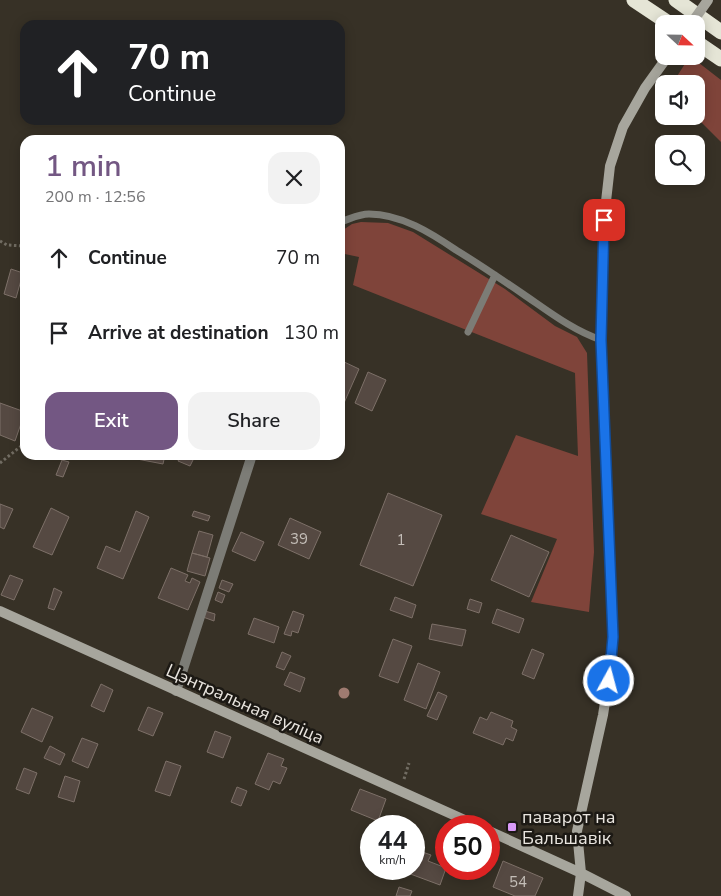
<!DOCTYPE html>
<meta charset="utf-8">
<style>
body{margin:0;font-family:"Nunito Sans",sans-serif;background:#f2f2f2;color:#202124;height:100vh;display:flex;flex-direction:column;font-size:19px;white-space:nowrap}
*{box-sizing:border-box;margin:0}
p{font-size:16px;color:#757577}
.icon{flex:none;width:28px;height:28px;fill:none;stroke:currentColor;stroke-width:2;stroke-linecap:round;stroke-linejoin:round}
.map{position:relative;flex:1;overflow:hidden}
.panel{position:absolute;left:20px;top:135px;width:325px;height:325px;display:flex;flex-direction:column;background:#fff;border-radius:15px;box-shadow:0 2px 12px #0003}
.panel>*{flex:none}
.hud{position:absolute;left:20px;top:20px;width:325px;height:105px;border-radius:15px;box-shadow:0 2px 12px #0003;background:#202124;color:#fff;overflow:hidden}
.needle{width:32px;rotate:112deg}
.tools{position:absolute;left:655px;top:15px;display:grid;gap:10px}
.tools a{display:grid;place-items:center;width:50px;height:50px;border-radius:10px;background:#fff;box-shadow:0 2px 12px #0003;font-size:25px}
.speed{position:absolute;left:360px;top:815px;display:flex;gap:10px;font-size:25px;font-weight:700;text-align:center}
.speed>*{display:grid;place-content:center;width:65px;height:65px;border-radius:50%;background:#fff;box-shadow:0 2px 12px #0003;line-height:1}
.speed small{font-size:12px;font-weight:400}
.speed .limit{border:8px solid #d22;background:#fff;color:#111}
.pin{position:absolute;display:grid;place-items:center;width:42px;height:42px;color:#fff;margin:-21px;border-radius:10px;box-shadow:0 2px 8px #0006}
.me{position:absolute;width:55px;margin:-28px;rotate:7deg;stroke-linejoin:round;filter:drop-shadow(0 0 4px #0008)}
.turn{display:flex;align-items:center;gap:18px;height:105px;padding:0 25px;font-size:22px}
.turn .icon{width:65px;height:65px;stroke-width:2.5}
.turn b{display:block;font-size:35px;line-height:42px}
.round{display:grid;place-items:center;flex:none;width:52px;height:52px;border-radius:15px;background:#f2f2f2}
.headline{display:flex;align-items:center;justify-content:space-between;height:85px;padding:0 25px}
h1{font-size:30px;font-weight:600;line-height:38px;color:#735783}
.action{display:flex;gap:10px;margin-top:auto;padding:10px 25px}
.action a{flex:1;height:58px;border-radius:15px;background:#735783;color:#fff;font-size:20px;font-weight:600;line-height:58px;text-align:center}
.action a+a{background:#f2f2f2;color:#202124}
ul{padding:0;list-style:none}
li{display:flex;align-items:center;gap:15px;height:75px;padding:0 25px}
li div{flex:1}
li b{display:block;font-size:19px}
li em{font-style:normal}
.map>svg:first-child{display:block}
</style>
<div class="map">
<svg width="721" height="896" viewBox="0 0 721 896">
<rect width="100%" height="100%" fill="#373126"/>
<path fill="#7f443a" d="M690,56L721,80V142L695,116H696V84H672Z
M361,222L388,223L413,232L505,289L555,326L577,337L587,353L594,552L589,612L531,602L557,539L481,514L516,435L578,456L575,373L353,285L359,257L340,253V232L352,224Z"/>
<path fill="#554942" stroke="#7d7068" d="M11,269L23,273L16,298L4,294Z
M340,360L359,369L344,403L340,401Z
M368,372L386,380L372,411L355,403Z
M0,403L25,412L15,441L0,435Z
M138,455H165L163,464L137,459Z
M181,455H188L194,458L190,466L178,461Z
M62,460L69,462L63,477L56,475Z
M388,493L442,515L413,586L360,565Z
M0,504L13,509L4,529L0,527Z
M51,508L69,517L52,555L33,547Z
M136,511L149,517L123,579L97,568L106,546L120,552Z
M194,511L210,516L208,521L192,516Z
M290,518L321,532L309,559L278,545Z
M199,531L213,535L207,557L192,553Z
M241,532L264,542L255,561L232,551Z
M511,535L549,552L529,597L491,580Z
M192,553L210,558L205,576L187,571Z
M171,568L188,575L185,581L190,583L192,578L200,582L188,610L158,598Z
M10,575L23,580L14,600L1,595Z
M222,580L233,584L229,592L219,588Z
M54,588L62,592L54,610L48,608Z
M218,592L225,595L222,603L215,600Z
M395,597L416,605L412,618L390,610Z
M470,599L482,603L479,613L467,609Z
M497,609L524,619L519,633L492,623Z
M205,611L215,614L214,621L203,617Z
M293,611L304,615L298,633L292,631L291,636L284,634Z
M254,618L279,627L274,643L248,634Z
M432,624L466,630L462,646L429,639Z
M393,639L412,646L398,683L379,676Z
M532,649L544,654L534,679L522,674Z
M282,652L291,656L284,670L276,667Z
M418,663L440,672L426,709L404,700Z
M290,672L305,678L300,692L284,685Z
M101,684L113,690L104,712L91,706Z
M438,692L447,696L437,720L427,716Z
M148,707L163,713L153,736L138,730Z
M32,708L53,717L42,742L21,732Z
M491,712L513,721L511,727L517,730L513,741L506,738L503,745L473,733L480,717L487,720Z
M215,731L231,737L223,758L207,752Z
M82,738L98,744L88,768L72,761Z
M50,746L65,754L60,765L44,758Z
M268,753L284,759L281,766L287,768L280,784L273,781L269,790L255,784Z
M166,761L181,766L170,796L155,791Z
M24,768L37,773L29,794L16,789Z
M65,776L80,781L74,802L58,797Z
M237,787L247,791L241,806L231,802Z
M360,789L386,799L378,821L351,810Z
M414,849L431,855L428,861L446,868L440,885L405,872L406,869H414Z
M503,861L543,878L535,896H515L493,887Z
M399,887L412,891L410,896H396Z"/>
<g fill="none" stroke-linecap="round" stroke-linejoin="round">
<path stroke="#716c62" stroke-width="3" stroke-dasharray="2.5 2.5" stroke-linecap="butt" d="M0,241L7,245L25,246
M0,463L25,443
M404,779L409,763"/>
<path stroke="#7c7c76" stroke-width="7" d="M340,222C350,219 359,214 369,214C401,214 431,233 456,250C479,264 501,279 523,294C548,311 572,330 601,340
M468,332L495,275"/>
<path stroke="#7c7c76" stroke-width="10" d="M176,691L252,455"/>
<path stroke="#a7a69d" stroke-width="10" d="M0,611L478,826
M489,831L581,873L626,896
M578,896L581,873L577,831L603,715L611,664L613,637L601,340L604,219L610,166L623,127L645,88L668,56"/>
<path stroke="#e5e5d6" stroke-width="15" d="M634,0L670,24
M676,0L721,32
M696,42L721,59"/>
<path stroke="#a7a69d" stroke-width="10" d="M691,24L708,0"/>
</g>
<circle fill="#9f7b70" cx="344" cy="693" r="5.5"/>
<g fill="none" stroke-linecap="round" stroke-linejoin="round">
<defs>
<path id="route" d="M604,220L601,340L613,637L609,681"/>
</defs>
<use href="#route" stroke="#114b97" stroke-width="12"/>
<use href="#route" stroke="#1a73e8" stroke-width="9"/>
</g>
<rect fill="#d99af7" stroke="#1c1914" stroke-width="2" x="507" y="822" width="10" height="10" rx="2.5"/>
<g text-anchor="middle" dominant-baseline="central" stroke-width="5" stroke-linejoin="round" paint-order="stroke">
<g font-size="15" fill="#c4beb8">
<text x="299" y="539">39</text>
<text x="401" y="540">1</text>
<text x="518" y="882">54</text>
</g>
<g font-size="18" fill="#e9e5df" stroke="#1c1914">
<text transform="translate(245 704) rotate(24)">Цэнтральная вуліца</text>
</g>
<g font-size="18" fill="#e9e5df" stroke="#1c1914" text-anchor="start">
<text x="522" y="817">паварот на<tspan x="522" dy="21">Бальшавік</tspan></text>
</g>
</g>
</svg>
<div class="tools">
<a><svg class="needle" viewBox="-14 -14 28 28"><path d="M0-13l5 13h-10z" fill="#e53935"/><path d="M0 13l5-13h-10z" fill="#757577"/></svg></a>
<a><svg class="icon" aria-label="sound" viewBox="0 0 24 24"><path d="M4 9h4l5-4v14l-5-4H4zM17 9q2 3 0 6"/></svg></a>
<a><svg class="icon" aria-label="search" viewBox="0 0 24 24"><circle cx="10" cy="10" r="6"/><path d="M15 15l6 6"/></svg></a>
</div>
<div class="speed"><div>44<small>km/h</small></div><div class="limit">50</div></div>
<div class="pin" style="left:604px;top:220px;background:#d93025"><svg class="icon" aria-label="arrive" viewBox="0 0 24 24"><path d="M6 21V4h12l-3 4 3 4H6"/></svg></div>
<svg class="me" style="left:609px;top:681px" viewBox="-20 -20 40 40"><circle r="17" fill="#1a73e8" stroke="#fff" stroke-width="3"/><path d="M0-11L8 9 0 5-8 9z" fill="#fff"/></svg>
<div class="hud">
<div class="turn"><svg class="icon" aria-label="ahead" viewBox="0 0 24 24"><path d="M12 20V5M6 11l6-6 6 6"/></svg><div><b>70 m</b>Continue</div></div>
</div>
<section class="panel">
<div class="headline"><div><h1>1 min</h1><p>200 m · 12:56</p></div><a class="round"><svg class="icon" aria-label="close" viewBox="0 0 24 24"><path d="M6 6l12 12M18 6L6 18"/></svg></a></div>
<ul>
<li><svg class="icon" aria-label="ahead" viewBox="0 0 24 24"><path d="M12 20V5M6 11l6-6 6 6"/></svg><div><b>Continue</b></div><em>70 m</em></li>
<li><svg class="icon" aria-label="arrive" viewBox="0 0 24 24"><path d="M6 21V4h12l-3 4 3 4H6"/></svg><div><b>Arrive at destination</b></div><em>130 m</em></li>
</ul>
<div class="action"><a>Exit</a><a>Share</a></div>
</section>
</div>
